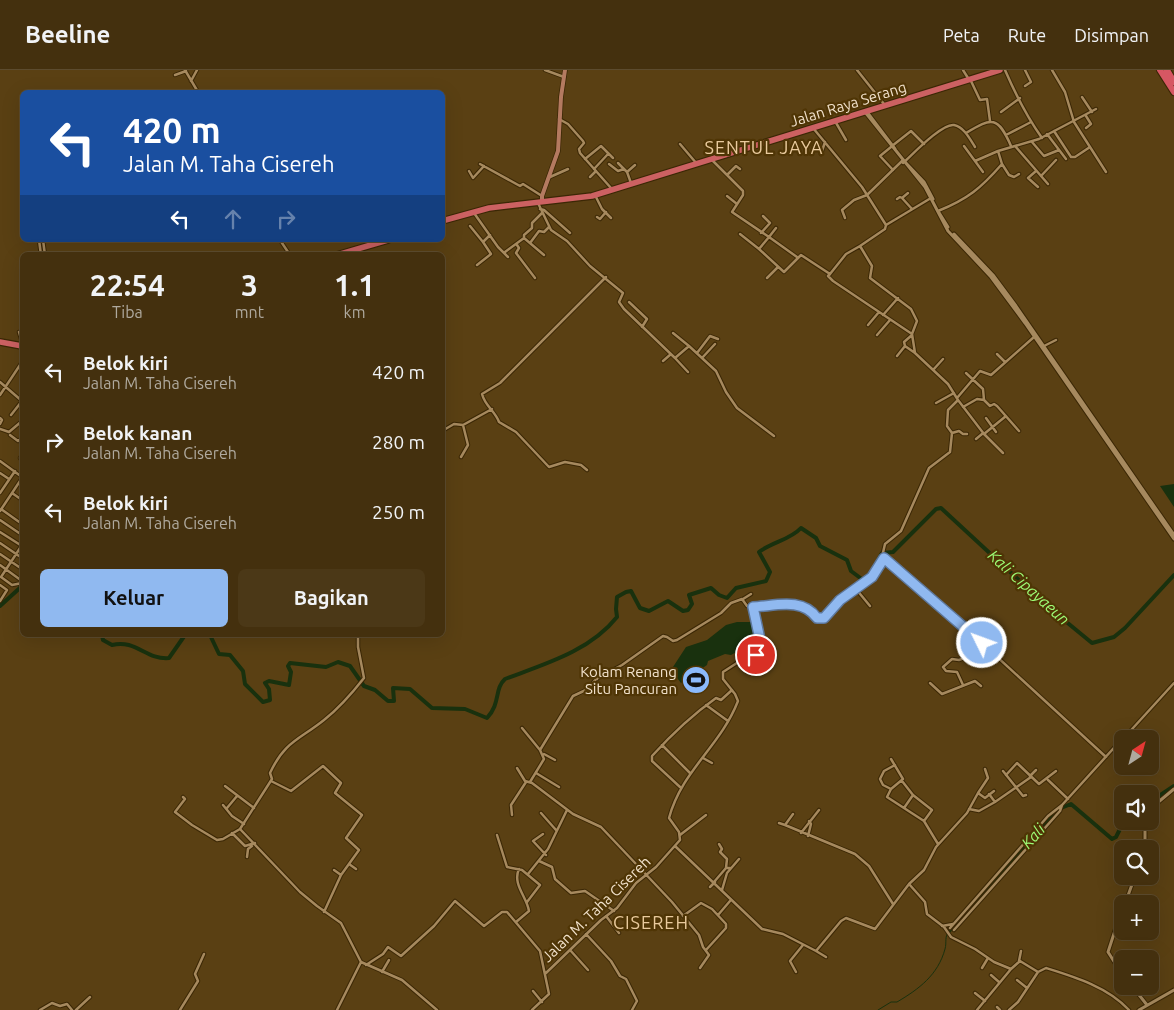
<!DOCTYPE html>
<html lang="id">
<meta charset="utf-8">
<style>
body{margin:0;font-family:Ubuntu,sans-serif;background:#4b3817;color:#f1f3f6;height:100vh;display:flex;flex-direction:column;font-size:19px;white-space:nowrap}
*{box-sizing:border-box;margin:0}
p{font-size:16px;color:#afa99e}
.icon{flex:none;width:28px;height:28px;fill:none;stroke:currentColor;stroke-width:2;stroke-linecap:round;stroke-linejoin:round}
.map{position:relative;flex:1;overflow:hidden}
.details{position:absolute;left:20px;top:182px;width:425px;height:385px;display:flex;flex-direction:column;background:#44300e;border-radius:8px;box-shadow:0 5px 20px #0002,0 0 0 1px #5c4b2e}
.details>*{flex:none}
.top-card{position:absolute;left:20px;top:20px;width:425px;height:152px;border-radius:8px;box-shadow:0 5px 20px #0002,0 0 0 1px #5c4b2e;background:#1a4fa0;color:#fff;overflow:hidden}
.needle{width:32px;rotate:36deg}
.fabs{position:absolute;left:1114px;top:660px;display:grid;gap:10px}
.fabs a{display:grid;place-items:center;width:45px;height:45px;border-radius:8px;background:#44300e;box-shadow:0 5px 20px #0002,0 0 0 1px #5c4b2e;font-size:25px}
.pin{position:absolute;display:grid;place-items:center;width:42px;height:42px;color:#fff;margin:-21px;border:2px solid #fff;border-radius:50%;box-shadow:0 1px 5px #0007}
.me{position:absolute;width:55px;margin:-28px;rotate:312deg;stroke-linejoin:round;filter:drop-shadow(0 0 4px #0008)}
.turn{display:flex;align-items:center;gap:18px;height:105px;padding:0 20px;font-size:22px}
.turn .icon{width:65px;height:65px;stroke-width:2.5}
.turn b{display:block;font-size:35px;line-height:42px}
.lanes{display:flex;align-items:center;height:48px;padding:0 20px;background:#0003;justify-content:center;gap:25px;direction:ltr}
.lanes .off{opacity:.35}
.eta{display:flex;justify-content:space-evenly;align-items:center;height:85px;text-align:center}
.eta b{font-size:30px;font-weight:700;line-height:35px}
.primary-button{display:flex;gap:10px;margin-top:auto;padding:10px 20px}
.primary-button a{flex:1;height:58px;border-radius:8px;background:#90b9f0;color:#111;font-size:20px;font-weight:700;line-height:58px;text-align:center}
.primary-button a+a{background:#4b3817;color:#f1f3f6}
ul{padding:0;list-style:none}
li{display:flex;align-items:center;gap:15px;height:70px;padding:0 20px}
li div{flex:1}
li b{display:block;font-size:19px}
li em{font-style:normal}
header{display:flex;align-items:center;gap:30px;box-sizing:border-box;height:70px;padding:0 25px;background:#44300e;border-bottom:1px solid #5c4b2e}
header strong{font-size:24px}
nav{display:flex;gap:28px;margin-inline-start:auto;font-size:18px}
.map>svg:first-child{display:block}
</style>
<header>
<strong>Beeline</strong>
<nav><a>Peta</a><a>Rute</a><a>Disimpan</a></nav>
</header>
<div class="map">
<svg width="1174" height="940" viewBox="0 0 1174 940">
<rect width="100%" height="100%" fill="#5a4013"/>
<path fill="#19310e" d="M1174,414V437L1160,416Z
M737,552H754L760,575L740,580L731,585L725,584L708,591L707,595L681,613L671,600L686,577L707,570L726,555Z"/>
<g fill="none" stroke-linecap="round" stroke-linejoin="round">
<path stroke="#19310e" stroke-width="1" d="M878,940L891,932H897C919,919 938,905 945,879C947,872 944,867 949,861"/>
<path stroke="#19310e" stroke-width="4" d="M0,536L22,516
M102,565L103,570L112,575C136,569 146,590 169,588L185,565
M210,565L219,584L230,585L243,601L245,614L263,632L270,630L269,619L265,613L269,611L289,615L291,602L288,596L290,593L326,597L338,592L350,596L364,616L375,620L388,631H394L393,618L410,619L432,638L465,639L487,648C501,633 494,619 505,609C545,594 590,581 617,547L616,539L617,527L626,522L631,521L640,538L649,541L668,531L683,541L688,540L692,534L689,525L711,518L719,525L727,528L736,518L766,511L770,502L759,482C772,472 790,470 801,458L816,468L820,476L847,490L851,501L863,510L869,507L882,483L893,482L936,439L941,438L1047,536L1092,573L1114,567L1125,558L1174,505
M1150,732L1174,716
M949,861L1056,740L1071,734L1112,769L1116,767L1124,751"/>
<defs>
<path id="minor" d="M185,0L198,22
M545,0L564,7
M857,0L884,34
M963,0L968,8
M1005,0C1015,23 1027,47 1042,68
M1052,0L1065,22L1074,52L1106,102
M175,5L186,1
M191,11L197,0
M971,11L980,30L987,29L990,51
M1025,16L1031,12L1025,0
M1082,27L1092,42
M1001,42L1020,28
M1086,46L1091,54L1086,58
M559,49L568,54L583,71L584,73L579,79L580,83L611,118
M835,51L846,70
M813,58L862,117L886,155
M1054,61L1071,87H1075L1090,77
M966,63C992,47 998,46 1011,76
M1047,64L1066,89
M1006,65L1031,52
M1032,72L1044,86L1059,80
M680,74L697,94
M892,76L911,61L924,74
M964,76L983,102
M1015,76L1048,114
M891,77L880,86L893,100
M821,84L825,72
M585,89L601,76L613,88
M712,90L743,121V125L732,142L769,167L759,179L784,202L801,185L830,204L846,184L860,176
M975,91L998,81
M618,93L627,102L631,113
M903,93C912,85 942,53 954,55C964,57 970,69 975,77
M480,94L520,116L523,114L542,126
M609,94L618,101L624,99
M1002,94L1009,105L1014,107L1019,104
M594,99L608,84
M469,101L473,108L484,96
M1036,101L1028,108L1038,117
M627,102L635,95
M727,105L736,96L740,99
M1041,106L1056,90
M550,107L568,99
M590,107L596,101
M595,125L602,139L611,148
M727,126L737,134
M902,128L912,139
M931,128L886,155L885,159L860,176L872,196L870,208L911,239L917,251L912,264L915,283L948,314L958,330
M897,129L900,127L902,128L908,123
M538,133L551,160L567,171L590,196L623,223L619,232L624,239L675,288L689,276L716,301L726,322L737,338L774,366
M540,139L544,140L570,163
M938,141C968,129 981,118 1002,94L998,81L1039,69L1096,39
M474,143L498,177L508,187
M597,147L600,149L606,142
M845,148L842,140L854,130L867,125L902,91
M470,156L483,172L490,165
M776,158L769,167L797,187
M761,163L770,153L763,146
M740,164L759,179
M524,168V165L532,158V153L542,143
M39,170L41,185
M43,170L45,185
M280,170L290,185
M530,173L539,161L544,162L549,157
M517,175L519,178L516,183L535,208
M505,182L524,168L544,185
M477,195L491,184L483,172
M830,204L828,206L833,211L912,264
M767,208L778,197
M629,232L647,249L642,257
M883,245L898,228
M868,255L879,242
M19,262L22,272
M673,263L689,276
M877,265L890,250
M905,276L904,272L912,265
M1044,276L1056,270
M697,283L710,266L718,269
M997,284L1005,292
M897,286L905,276L915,283
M675,288L688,302
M702,288L715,274
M663,291L671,284
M933,300L943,289
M966,303L983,319L984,330L990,336L994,334L997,336L1019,361
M0,312L22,331
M0,325L22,292
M957,328L980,301L991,305L1034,267
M936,333L954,323
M963,337L977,329L984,330
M11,345L22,331
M0,348L2,350L0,354
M986,348L996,362
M0,359L9,362L22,351
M442,361L454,354L463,355L492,339
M952,363L959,361L963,364H967
M984,364L1003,383
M10,365L18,371L22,368
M976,369L982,364
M22,385L20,388L22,391
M461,387L468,375L463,355
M0,391L22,407
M587,400L581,395L565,392L549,397L516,362L499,352C495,341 485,336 482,324L500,313L606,207
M0,403L9,409
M0,423L15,401
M12,423L22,430
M1,439L22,454
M0,441L22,408
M0,450L22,465
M0,462L22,476
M0,473L22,488
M0,484L22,499
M884,488L982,573L1106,687
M0,495L22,511
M1,507L22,475
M1,507L12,515L22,513
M0,515L7,520L0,531
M856,519L870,536
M743,529L751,524
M358,565V577L364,608C353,622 338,639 324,650C299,670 285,671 270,703L272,709L240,759L300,822L317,836L341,853L361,892L402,910L437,940
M973,585L985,576
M589,600L597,609
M930,613L942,624L975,611L981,616
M963,615L957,602L946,601L943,597L952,589L959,590L973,585L972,580L982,573
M706,635L728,651
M522,658L540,680
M1123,669L1174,613
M662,675L690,703
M544,684L555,690
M703,688L712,693
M891,689L903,709L891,719L887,727L924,751L938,774
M517,698L525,711L532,713L573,744L601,757L672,832L699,865L703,877L709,885L700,898
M1003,701L1023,726L1026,725
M536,703L559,717
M1006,705L1017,693L1039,714L1056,701
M1030,706L1036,700
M1048,710L1068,729
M271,711L291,721L323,696L341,713L335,723L362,745L346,768L359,780L341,805L324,842
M902,711L913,725L932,740L924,751
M530,712L544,689L540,680L573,626L588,619L596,609L622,595L663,566L667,567L673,571L677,570L721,543L731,533L742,529L747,536L791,534L810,538L819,548L827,547C832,541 835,534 841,529C865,507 878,510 885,474L901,461L929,398L950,382L952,363L947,356L948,340L958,330L984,364L1006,346
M225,716L254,738
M680,717L652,691V686C672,664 692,645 716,628L721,630L732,620
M891,719L883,715L880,709L884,701L895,695
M978,723L988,708L985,699
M989,724L995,732L1031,707
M183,727L185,729L175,742L192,755L217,770L223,769L240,759
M223,735L232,746L244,754
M227,738L237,726
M904,738L913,725
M969,739L979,741L995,732
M541,743L556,760
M793,744L785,755L855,784L869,796L893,834
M512,745L511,735L526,712
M779,753L785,755
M232,763L245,776L255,773
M801,763L819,740
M543,764L533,771L546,785
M497,765L507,797L522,800L540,815L527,832
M680,765L706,745
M808,766L811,754L809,751
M719,774L722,779L720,782L727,789L726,798H730
M675,776L762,859L783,864L816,881L841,851L846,848L875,859L909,814L925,832L927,844L944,857L951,867L975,879L994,892L1011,899L1020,891L1038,902L1046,898C1075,907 1108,917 1129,940
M247,787L248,779L252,776
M539,791L552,797L555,809L571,823L585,821L614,841
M349,794L356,799
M334,800L341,805
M528,804L548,779L567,740
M714,812L726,798
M909,814L924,800L936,777L967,743L978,723L985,728L994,721
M710,817L715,812
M722,820L727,803L739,789
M718,845L730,831
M606,846L619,863
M683,846L701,833L712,839L726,854V858L706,880
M516,852L529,841C527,827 512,814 519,799
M942,856L953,854
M950,858L1048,746L1062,735L1122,669
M954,860L1060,741L1062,735
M586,864L611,891L620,906L626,909L637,931L632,940
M570,880L588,900
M816,881L826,887
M1019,891L1021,881
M366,895L383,884L388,877L401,886L434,856L455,831L484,856L502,842H507L540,881L549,924L532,940
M982,898L988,888
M382,902L389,890
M796,902L790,891L803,875
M546,903L601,850L617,838L636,813L656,797L680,770L679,762L669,748C682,700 720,677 738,631L735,624L723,609V602L740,591L753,588L760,579L753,537
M991,905L999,912
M1017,910L1027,918
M533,921L542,932
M975,923L985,931
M997,937L1000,940
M40,940L52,933L60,936L67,934L72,940
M76,940L90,927
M180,940L198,911L195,904L204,884
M337,940L361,892
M977,940L1011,899
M1009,940L1018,932L1038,902"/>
<path id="tertiary" d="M865,42L925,117L948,161L991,207L1025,253L1174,469
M867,42L895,79
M905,92L924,112L933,129
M938,141L948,157
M954,164L993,205L1016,236L1174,465
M1150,739L1174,719
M1145,779V751
M1125,834L1135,806
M1122,839L1108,882L1122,904
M1132,916L1147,935
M1139,940L1174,920"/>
<path id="secondary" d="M542,132V126L558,81L561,27L565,0"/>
<path id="trunk" d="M442,151L489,138L592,126L1000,0
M337,185L388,170
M0,272L22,276"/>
<path id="motorway" d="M1160,0L1174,22
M1167,0L1174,12"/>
</defs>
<use href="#minor" stroke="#3b2705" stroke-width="4.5"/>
<use href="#tertiary" stroke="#3b2705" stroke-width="5"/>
<use href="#secondary" stroke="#3b2705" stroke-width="5.5"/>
<use href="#trunk" stroke="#3b2705" stroke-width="8"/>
<use href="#motorway" stroke="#3b2705" stroke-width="8"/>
<use href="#minor" stroke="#a6895e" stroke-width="2.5"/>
<use href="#tertiary" stroke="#a6895e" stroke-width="3"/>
<use href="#secondary" stroke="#b47a60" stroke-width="4"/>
<use href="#trunk" stroke="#cc6162" stroke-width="5.5"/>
<use href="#motorway" stroke="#d65763" stroke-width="6"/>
</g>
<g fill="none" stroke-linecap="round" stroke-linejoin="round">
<defs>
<path id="route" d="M756,585L760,579L761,574L753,537C775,536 802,527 817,548H824L840,530L872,507L884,488L982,573"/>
</defs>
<use href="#route" stroke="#5e789c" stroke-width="12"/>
<use href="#route" stroke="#90b9f0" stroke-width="9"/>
</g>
<defs>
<symbol id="stadium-disc" viewBox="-11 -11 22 22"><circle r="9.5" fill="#8bbafc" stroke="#4f3505"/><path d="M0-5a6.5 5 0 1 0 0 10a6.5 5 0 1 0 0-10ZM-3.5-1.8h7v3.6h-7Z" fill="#111"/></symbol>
</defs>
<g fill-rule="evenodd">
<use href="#stadium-disc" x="680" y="594" width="32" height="32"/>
</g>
<g text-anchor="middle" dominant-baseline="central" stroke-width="4.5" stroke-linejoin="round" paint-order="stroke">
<g font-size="15" fill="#f1e1cb" stroke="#4f3505">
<text transform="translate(848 34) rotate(-17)">Jalan Raya Serang</text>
<text transform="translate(596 839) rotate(-44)">Jalan M. Taha Cisereh</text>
</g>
<g font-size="15" fill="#f1e1cb" stroke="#4f3505" text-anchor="end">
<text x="677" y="601">Kolam Renang<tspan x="677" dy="17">Situ Pancuran</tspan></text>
</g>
<g font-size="16" font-style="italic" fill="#9dfb75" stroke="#4f3505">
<text transform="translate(1029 517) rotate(42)">Kali Cipayaeun</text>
<text transform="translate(1033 766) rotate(-48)">Kali</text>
</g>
<g font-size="18" letter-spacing="1" fill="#e9ca9d" stroke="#4f3505">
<text x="764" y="77">SENTUL JAYA</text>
<text x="651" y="852">CISEREH</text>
</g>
</g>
</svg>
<div class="fabs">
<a><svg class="needle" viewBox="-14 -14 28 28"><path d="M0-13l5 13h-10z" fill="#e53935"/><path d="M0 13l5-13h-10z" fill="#afa99e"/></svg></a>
<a><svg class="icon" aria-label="sound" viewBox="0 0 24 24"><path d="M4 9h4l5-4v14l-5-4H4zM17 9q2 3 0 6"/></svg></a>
<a><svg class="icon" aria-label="search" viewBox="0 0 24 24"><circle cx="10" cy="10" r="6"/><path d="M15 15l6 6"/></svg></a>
<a>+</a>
<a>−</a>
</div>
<div class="pin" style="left:756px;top:585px;background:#d93025"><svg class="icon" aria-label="arrive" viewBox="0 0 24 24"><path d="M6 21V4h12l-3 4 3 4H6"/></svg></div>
<svg class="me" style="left:982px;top:573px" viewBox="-20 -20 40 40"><circle r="17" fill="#90b9f0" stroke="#fff" stroke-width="3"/><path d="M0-11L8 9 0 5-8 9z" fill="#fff"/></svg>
<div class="top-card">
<div class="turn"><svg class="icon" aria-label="left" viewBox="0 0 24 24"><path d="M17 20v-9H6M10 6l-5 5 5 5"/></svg><div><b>420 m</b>Jalan M. Taha Cisereh</div></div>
<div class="lanes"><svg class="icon" aria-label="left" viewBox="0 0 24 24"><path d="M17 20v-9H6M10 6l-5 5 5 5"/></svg><svg class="icon off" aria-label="ahead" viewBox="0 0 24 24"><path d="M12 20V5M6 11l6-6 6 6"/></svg><svg class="icon off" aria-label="right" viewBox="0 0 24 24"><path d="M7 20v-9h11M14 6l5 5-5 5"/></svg></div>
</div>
<section class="details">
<div class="eta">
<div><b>22:54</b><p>Tiba</p></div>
<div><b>3</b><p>mnt</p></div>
<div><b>1.1</b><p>km</p></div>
</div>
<ul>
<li><svg class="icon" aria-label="left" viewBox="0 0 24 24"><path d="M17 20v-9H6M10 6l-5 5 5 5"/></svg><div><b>Belok kiri</b><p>Jalan M. Taha Cisereh</p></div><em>420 m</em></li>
<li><svg class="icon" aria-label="right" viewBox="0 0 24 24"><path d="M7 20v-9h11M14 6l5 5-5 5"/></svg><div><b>Belok kanan</b><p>Jalan M. Taha Cisereh</p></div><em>280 m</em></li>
<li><svg class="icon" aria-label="left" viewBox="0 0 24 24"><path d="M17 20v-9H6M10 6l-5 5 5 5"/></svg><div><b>Belok kiri</b><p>Jalan M. Taha Cisereh</p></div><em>250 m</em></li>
</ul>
<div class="primary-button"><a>Keluar</a><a>Bagikan</a></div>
</section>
</div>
